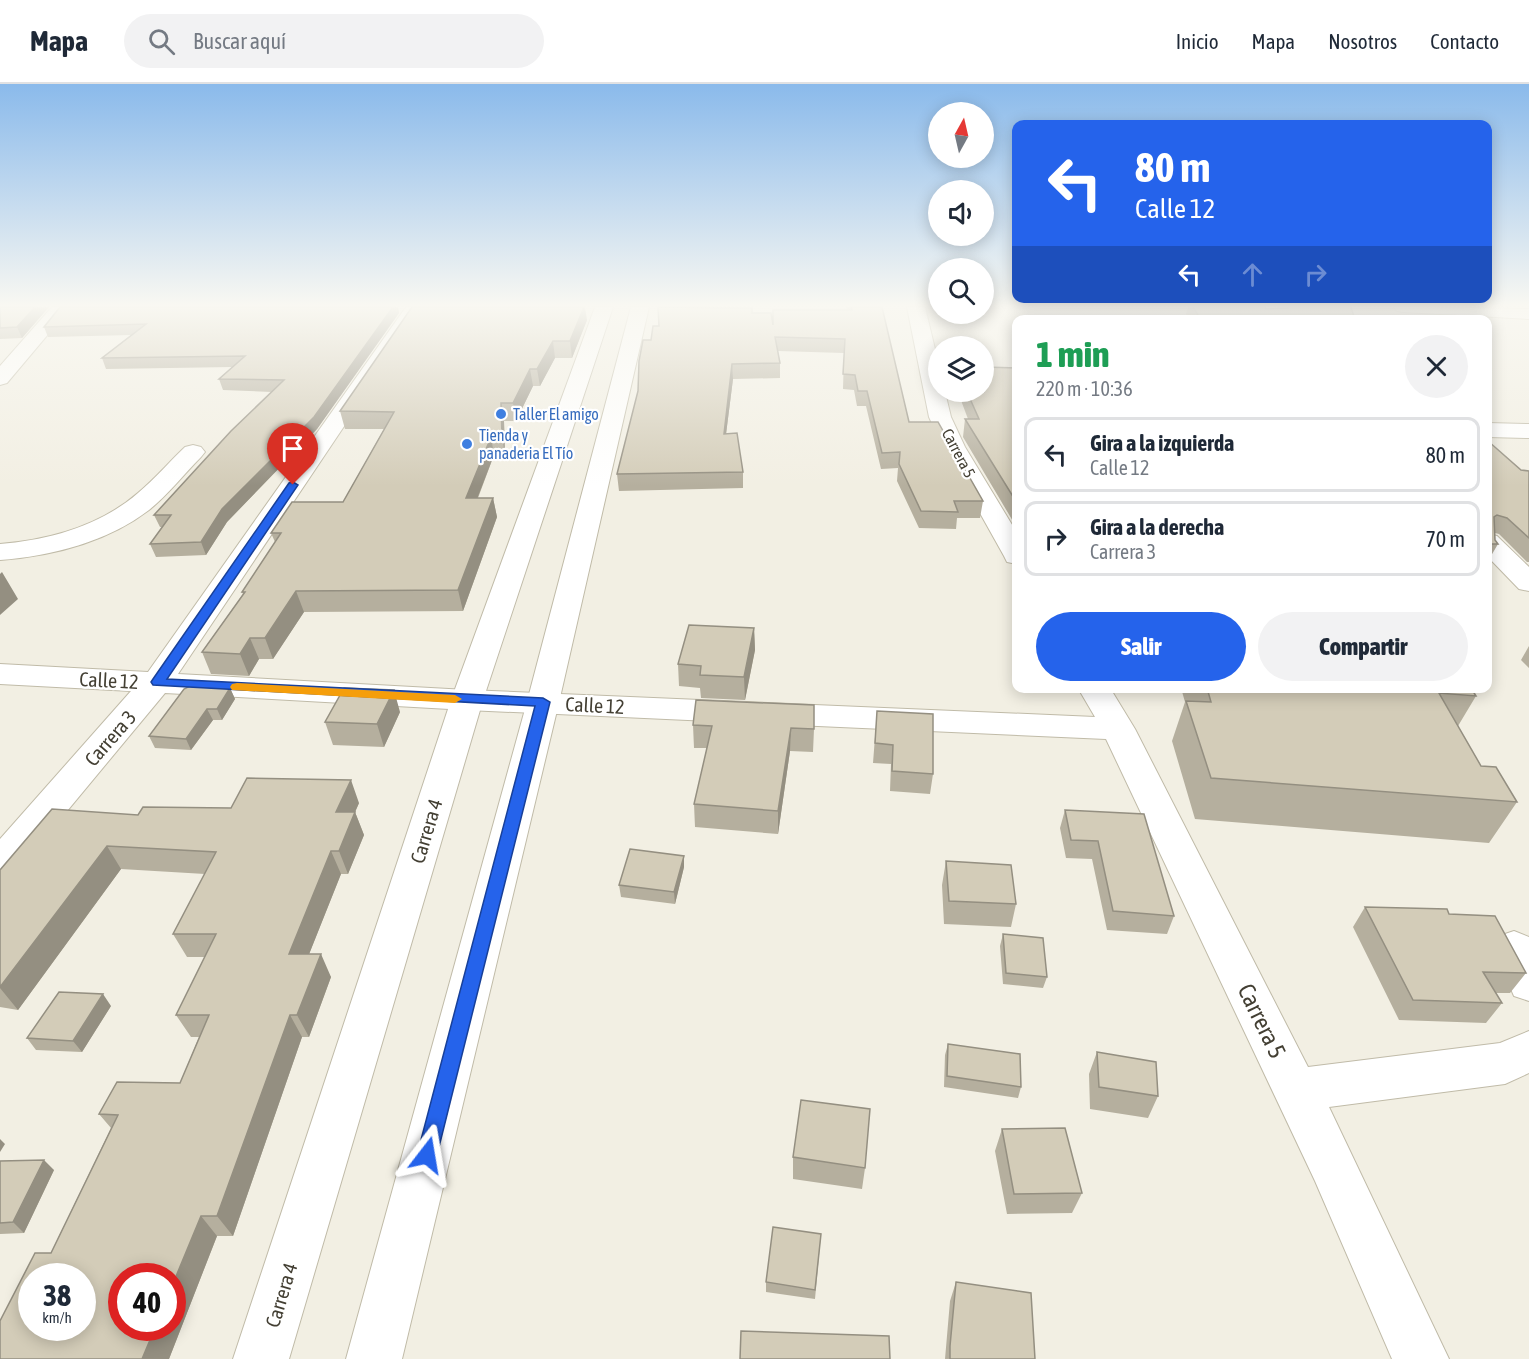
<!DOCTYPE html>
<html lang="es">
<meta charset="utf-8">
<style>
body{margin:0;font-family:"Asap Condensed",sans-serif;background:#f2f2f3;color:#1f2937;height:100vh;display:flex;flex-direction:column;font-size:22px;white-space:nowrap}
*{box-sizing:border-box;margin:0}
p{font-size:20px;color:#747a83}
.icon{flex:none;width:33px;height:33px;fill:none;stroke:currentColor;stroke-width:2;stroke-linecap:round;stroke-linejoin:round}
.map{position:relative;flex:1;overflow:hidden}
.details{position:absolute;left:1012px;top:231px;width:480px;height:378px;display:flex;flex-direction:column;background:#fff;border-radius:12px;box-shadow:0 3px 15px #0003}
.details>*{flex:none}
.guide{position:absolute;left:1012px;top:36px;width:480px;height:183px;border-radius:12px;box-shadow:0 3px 15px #0003;background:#2563eb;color:#fff;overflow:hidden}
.needle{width:39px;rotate:8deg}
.buttons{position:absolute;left:928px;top:18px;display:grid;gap:12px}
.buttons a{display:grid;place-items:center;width:66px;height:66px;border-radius:50%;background:#fff;box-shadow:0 3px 15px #0003;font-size:30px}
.speed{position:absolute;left:18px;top:1179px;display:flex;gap:12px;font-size:30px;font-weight:700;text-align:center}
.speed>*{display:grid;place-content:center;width:78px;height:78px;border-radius:50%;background:#fff;box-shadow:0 3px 15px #0003;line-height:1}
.speed small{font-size:15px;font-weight:400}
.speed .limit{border:9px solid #d22;background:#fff;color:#111}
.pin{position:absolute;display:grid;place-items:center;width:51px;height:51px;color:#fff;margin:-62px -26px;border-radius:50% 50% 50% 0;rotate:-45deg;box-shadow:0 0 6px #0007}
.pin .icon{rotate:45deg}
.me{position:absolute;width:66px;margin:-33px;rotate:14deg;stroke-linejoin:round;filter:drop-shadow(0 0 4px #0008)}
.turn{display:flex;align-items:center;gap:21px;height:126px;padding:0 24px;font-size:27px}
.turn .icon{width:78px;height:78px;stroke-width:2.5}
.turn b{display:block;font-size:42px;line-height:51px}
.lanes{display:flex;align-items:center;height:57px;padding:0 24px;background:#0003;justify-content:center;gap:30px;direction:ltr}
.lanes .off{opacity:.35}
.round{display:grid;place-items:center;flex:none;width:63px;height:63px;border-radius:32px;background:#f2f2f3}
.headline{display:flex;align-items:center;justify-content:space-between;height:102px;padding:0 24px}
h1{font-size:36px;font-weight:800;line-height:45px;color:#1e9e55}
.action{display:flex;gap:12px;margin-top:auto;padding:12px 24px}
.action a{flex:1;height:69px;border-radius:36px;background:#2563eb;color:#fff;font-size:24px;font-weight:800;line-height:69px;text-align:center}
.action a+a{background:#f2f2f3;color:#1f2937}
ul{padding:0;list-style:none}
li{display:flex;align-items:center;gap:18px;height:75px;margin:0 12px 9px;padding:0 12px;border:3px solid #e0e1e3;border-radius:12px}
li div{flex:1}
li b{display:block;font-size:22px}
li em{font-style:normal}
header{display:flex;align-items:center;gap:36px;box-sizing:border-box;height:84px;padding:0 30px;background:#fff;border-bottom:2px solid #e0e1e3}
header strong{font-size:28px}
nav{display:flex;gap:33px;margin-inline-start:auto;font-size:21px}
.search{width:420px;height:54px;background:#f2f2f3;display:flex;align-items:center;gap:15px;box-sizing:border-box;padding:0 21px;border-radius:33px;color:#747a83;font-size:22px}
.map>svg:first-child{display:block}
</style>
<header>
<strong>Mapa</strong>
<div class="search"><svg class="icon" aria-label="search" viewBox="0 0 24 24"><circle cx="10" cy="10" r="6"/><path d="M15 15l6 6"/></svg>Buscar aquí</div>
<nav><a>Inicio</a><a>Mapa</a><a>Nosotros</a><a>Contacto</a></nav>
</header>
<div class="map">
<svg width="1529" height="1275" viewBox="0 0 1529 1275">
<rect width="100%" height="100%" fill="#f2efe3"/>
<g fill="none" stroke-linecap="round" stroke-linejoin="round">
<defs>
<path id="minor" d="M52,223H71L7,299L0,301V282Z
M406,223H424L178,590L467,606L1095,633L1078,604H1110L1135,645L1308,983L1500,959L1529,947V989L1505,1000L1329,1023L1449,1275H1392L1315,1097L1106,655L467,626L165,609L14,791L0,796V755L131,607L0,600V580L148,588Z
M907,223H925L939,282V308H945L951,333L965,363L1017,449V480L1007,478L1004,472L943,363L929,333Z
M1394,223L1529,225V235L1403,228L1397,227Z
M1488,339L1529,340V354L1488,353Z
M193,361L201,363L205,368L201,373C184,390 168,411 149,426C107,458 52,472 0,476V460C49,456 100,442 138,409C155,395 169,378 185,363Z
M1488,450L1497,452L1529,483V507L1519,505L1488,473Z
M1514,847L1529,853V917L1514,912L1493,864L1499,852Z"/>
<path id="tertiary" d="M595,223H613L483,616L289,1275H233L451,616Z
M631,223H649L559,618L402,1275H346L527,618Z"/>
</defs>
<use href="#minor" stroke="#c0bba8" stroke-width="2"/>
<use href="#tertiary" stroke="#c0bba8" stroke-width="2"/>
<use href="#minor" fill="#fff" fill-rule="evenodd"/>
<use href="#tertiary" fill="#fff" fill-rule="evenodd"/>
</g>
<path fill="#b5af9e" d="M0,223H49L22,254L0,255Z
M60,223H398L399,229L317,345L227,438L206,471L156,473L150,460L162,443H160L154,431L272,308L223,306L219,295L232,283L106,285L102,274L131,251L48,253L44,243Z
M846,223H882L909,338L983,417L980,434H957L956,445L919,444L897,397L898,384L881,385L866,322H857L854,306L843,305L844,269L778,267L780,279V294L733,295L726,350L743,388V404L619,407L617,390L651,256L659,242L752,229L773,241L847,226Z
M1188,223H1265L1266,225L1279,224V223H1351L1355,236H1189L1186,230Z
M587,236L572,274H555L540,302H533L516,337H504L505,371H494L478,414H493L497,433L463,527L304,528L273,575H259L249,592L211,590L202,568L243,510L242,508L275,458L271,449L343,418L384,345H345L340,327Z
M1017,286V444L963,353L965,335H968L962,319L960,308H984Z
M1488,357L1521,386L1529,387V478H1527L1499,450L1495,449V456L1498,460L1488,477Z
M754,544L755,566L745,616L701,614L700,604L679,602L678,580Z
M1529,562V584L1521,576Z
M230,604L235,615L222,636H213L191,666L155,664L149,652Z
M1181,604H1471L1476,612L1458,642L1481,682L1517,718L1489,759L1195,735L1172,657L1185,618Z
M877,627L933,690L930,710L890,707L891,680L873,679Z
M400,628L384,663L333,661L325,638Z
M693,641L814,645L813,668L790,667L778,750L695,743L694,720L707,664H694Z
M359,719L355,728L364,751L348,790H341L309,870L331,893L309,953H302L233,1152H217L169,1275H0L111,1044L99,1030L180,999L199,953H191L176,931L205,873H187L173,850L205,790L121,785L18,926L0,923V786L138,731L231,724Z
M1065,726L1174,832L1167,850L1107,846L1092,775L1066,774L1060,744Z
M946,777L1016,820L1011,843L944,840L942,801Z
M684,783L675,820L621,813L619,801Z
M1365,823L1449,830L1526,889L1510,909H1495L1502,919L1486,939L1399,936L1353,843Z
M1003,850L1047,893L1043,904L1003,900L1000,862Z
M111,922L82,968L36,966L27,954Z
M948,960L1021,1003L1018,1014L944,1003L945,971Z
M1097,968L1158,1012L1148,1034L1090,1025L1089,990Z
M1002,1045L1082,1109L1072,1129L1007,1130L995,1067Z
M793,1073L865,1084L862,1105L793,1095Z
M0,1077L54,1086L24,1149L0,1150Z
M821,1150L815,1215L766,1208V1198Z
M956,1198L1035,1275H945L950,1217Z"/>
<path fill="#948f81" d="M35,223H49L22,254L17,243Z
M393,223H398L399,229L317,345L227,438L206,471L201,458L222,425Z
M584,223H585L587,236L572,274L570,257Z
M553,257L555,274L540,302L537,285Z
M732,280L733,295L724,366V350Z
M530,285L533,302L516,337L513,319Z
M501,319L504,337L505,371L502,353Z
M491,353L494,371L470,433L466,414Z
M493,414L497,433L463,527L458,506Z
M2,488L18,515L0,531V490Z
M296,507L304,528L273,575L265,554Z
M754,544L755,566L745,616L744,593Z
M250,554L259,575L249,592L240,570Z
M230,604L235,615L222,636L217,625Z
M394,606L400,628L384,663L377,640Z
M207,625L213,636L191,666L186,655Z
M791,644L790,667L778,750V727Z
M351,696L359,719L345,751L336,728Z
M355,728L364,751L348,790L339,767Z
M107,762L121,785L18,926L0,904V903Z
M331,767L341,790L300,893L289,870Z
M684,772V783L675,820L674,808Z
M321,870L331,893L309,953L297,931Z
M103,910L111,922L82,968L73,957Z
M290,931L302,953L233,1152L217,1132Z
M0,1055L5,1060L0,1068Z
M44,1076L54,1086L24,1149L13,1138Z
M201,1132L217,1152L169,1275H142L155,1244H172V1202Z"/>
<path fill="#d3ccb8" stroke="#948f81" stroke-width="1.5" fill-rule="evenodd" d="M0,223H35L17,243L0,244Z
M60,223H393L314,333L222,425L201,458L150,460L171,431H154L231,347L284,296L219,295L245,272L102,274L146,240L44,243Z
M412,223H584L570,257H553L537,285H530L513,319H501L502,353H491L466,414H493L458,506L296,507L265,554H250L240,570L202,568L245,508H242L281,449H271L292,418H343L394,328L340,327Z
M658,223L752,224V229H771L773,241V226H852L851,223H882L909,338H938L983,417H954L958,428L921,427L899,380L900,368L882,369L867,307H858L855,291L843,290L845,255L775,253L780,279L732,280L724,350L737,349L743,388L617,390L638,307L639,277L643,256H651L653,242H659Z
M1193,223H1265L1266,225L1287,224L1286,223H1351L1355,236H1201Z
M984,283L1017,284V419L965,335H979L967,308H984Z
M1488,357L1521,386L1529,387V454L1507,434L1497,431L1494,433L1495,456L1498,460H1488Z
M689,541L754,544L744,593L700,591L701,582L678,580Z
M190,602L230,604L217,625H207L186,655L149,652L184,605Z
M344,604L394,606L377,640L325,638Z
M1207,604H1471L1476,612L1439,609L1481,682L1496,683L1517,718L1211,694L1186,617L1211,618Z
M696,616L814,621V645L791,644L778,727L694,720L712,642L693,641Z
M877,627L933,630V690L892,687L893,661L875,659Z
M247,694L351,696L336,728H355L339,767H331L289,870H321L297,931H290L217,1132H201L172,1202V1192H122V1244H155L142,1275H0V1237L35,1169H51L118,1031L99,1030L117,998L180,999L209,931H176L216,850H173L216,768L107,762L0,903V786L52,725L138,731L143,723L231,724ZM32,1192H82V1244H32Z
M1065,726L1144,730L1174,832L1113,827L1098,757L1071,756Z
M630,765L684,772L674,808L619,801Z
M946,777L1011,781L1016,820L949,817Z
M1365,823L1447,825L1449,830L1495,832L1526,889L1483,888L1502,919L1413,916Z
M1003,850L1043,854L1047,893L1006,889Z
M59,908L103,910L73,957L27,954Z
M948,960L1020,970L1021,1003L947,992Z
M1097,968L1156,978L1158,1012L1099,1003Z
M801,1016L870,1025L865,1084L793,1073Z
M1065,1044L1082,1109L1014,1110L1002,1045Z
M44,1076L13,1138L0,1139V1077Z
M773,1143L821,1150L815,1206L766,1198Z
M956,1198L1031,1209L1035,1275H950V1262Z
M741,1247L889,1252L890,1275H740Z"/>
<linearGradient id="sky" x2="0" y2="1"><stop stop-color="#8abaeb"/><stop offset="0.55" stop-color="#f9f8f2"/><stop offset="1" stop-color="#f9f8f2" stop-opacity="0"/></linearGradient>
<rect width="1529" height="402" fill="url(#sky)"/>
<path fill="#2563eb" stroke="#184099" stroke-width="1.5" d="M293,398L298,401L167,595L543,614L550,618L437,1071L434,1078L427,1081L419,1078L417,1071L535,622L153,601L151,598L153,595L289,399Z"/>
<path fill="#f59e0b" d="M237,599L455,611L462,615L455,619L232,606L230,603L232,600Z"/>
<g fill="#3f7fe0" stroke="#fff" stroke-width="2">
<circle cx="501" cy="330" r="6"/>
<circle cx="467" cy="360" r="6"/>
</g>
<g text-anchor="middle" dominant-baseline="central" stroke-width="4.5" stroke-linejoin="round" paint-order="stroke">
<g font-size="16" fill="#366cbe" stroke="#fff" text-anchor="start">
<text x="513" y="330">Taller El amigo</text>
<text x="479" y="351">Tienda y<tspan x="479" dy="18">panaderia El Tío</tspan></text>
</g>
<g font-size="16" fill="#433f33" stroke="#fff">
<text transform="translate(959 369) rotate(62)">Carrera 5</text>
</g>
<g font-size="20" fill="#433f33" stroke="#fff">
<text transform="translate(109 596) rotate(3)">Calle 12</text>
<text transform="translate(595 621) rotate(3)">Calle 12</text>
<text transform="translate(110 654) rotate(-49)">Carrera 3</text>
<text transform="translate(426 747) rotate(-73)">Carrera 4</text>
<text transform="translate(281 1211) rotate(-73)">Carrera 4</text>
</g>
<g font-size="24" fill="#433f33" stroke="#fff">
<text transform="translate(1262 937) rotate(64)">Carrera 5</text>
</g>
</g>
</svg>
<div class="buttons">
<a><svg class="needle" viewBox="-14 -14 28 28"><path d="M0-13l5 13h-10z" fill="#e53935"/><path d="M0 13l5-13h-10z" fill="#747a83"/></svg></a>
<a><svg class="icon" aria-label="sound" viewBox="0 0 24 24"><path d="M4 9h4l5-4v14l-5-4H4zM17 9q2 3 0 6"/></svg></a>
<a><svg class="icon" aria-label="search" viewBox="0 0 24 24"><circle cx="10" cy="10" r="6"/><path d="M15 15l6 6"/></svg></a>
<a><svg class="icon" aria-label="layers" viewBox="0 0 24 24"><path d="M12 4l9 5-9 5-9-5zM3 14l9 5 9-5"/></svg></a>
</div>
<div class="speed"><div>38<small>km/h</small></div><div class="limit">40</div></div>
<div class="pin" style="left:293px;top:401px;background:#d93025"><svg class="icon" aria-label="arrive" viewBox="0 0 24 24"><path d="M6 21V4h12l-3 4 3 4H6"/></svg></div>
<svg class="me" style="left:427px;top:1071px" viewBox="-20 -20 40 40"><path d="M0-17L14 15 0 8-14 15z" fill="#2563eb" stroke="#fff" stroke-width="4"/></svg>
<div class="guide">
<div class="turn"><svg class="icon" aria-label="left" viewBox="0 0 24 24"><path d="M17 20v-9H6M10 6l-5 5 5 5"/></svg><div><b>80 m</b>Calle 12</div></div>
<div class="lanes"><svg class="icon" aria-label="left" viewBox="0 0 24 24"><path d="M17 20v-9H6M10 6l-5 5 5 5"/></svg><svg class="icon off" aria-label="ahead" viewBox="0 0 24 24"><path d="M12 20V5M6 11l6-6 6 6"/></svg><svg class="icon off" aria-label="right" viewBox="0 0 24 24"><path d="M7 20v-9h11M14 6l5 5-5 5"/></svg></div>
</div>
<section class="details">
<div class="headline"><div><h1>1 min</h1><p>220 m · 10:36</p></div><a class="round"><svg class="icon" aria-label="close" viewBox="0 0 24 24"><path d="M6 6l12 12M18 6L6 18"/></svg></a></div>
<ul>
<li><svg class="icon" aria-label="left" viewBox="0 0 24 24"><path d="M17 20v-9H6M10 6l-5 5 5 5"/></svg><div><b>Gira a la izquierda</b><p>Calle 12</p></div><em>80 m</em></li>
<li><svg class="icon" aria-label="right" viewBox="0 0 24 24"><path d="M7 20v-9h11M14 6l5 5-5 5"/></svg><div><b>Gira a la derecha</b><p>Carrera 3</p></div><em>70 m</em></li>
</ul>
<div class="action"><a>Salir</a><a>Compartir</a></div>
</section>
</div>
